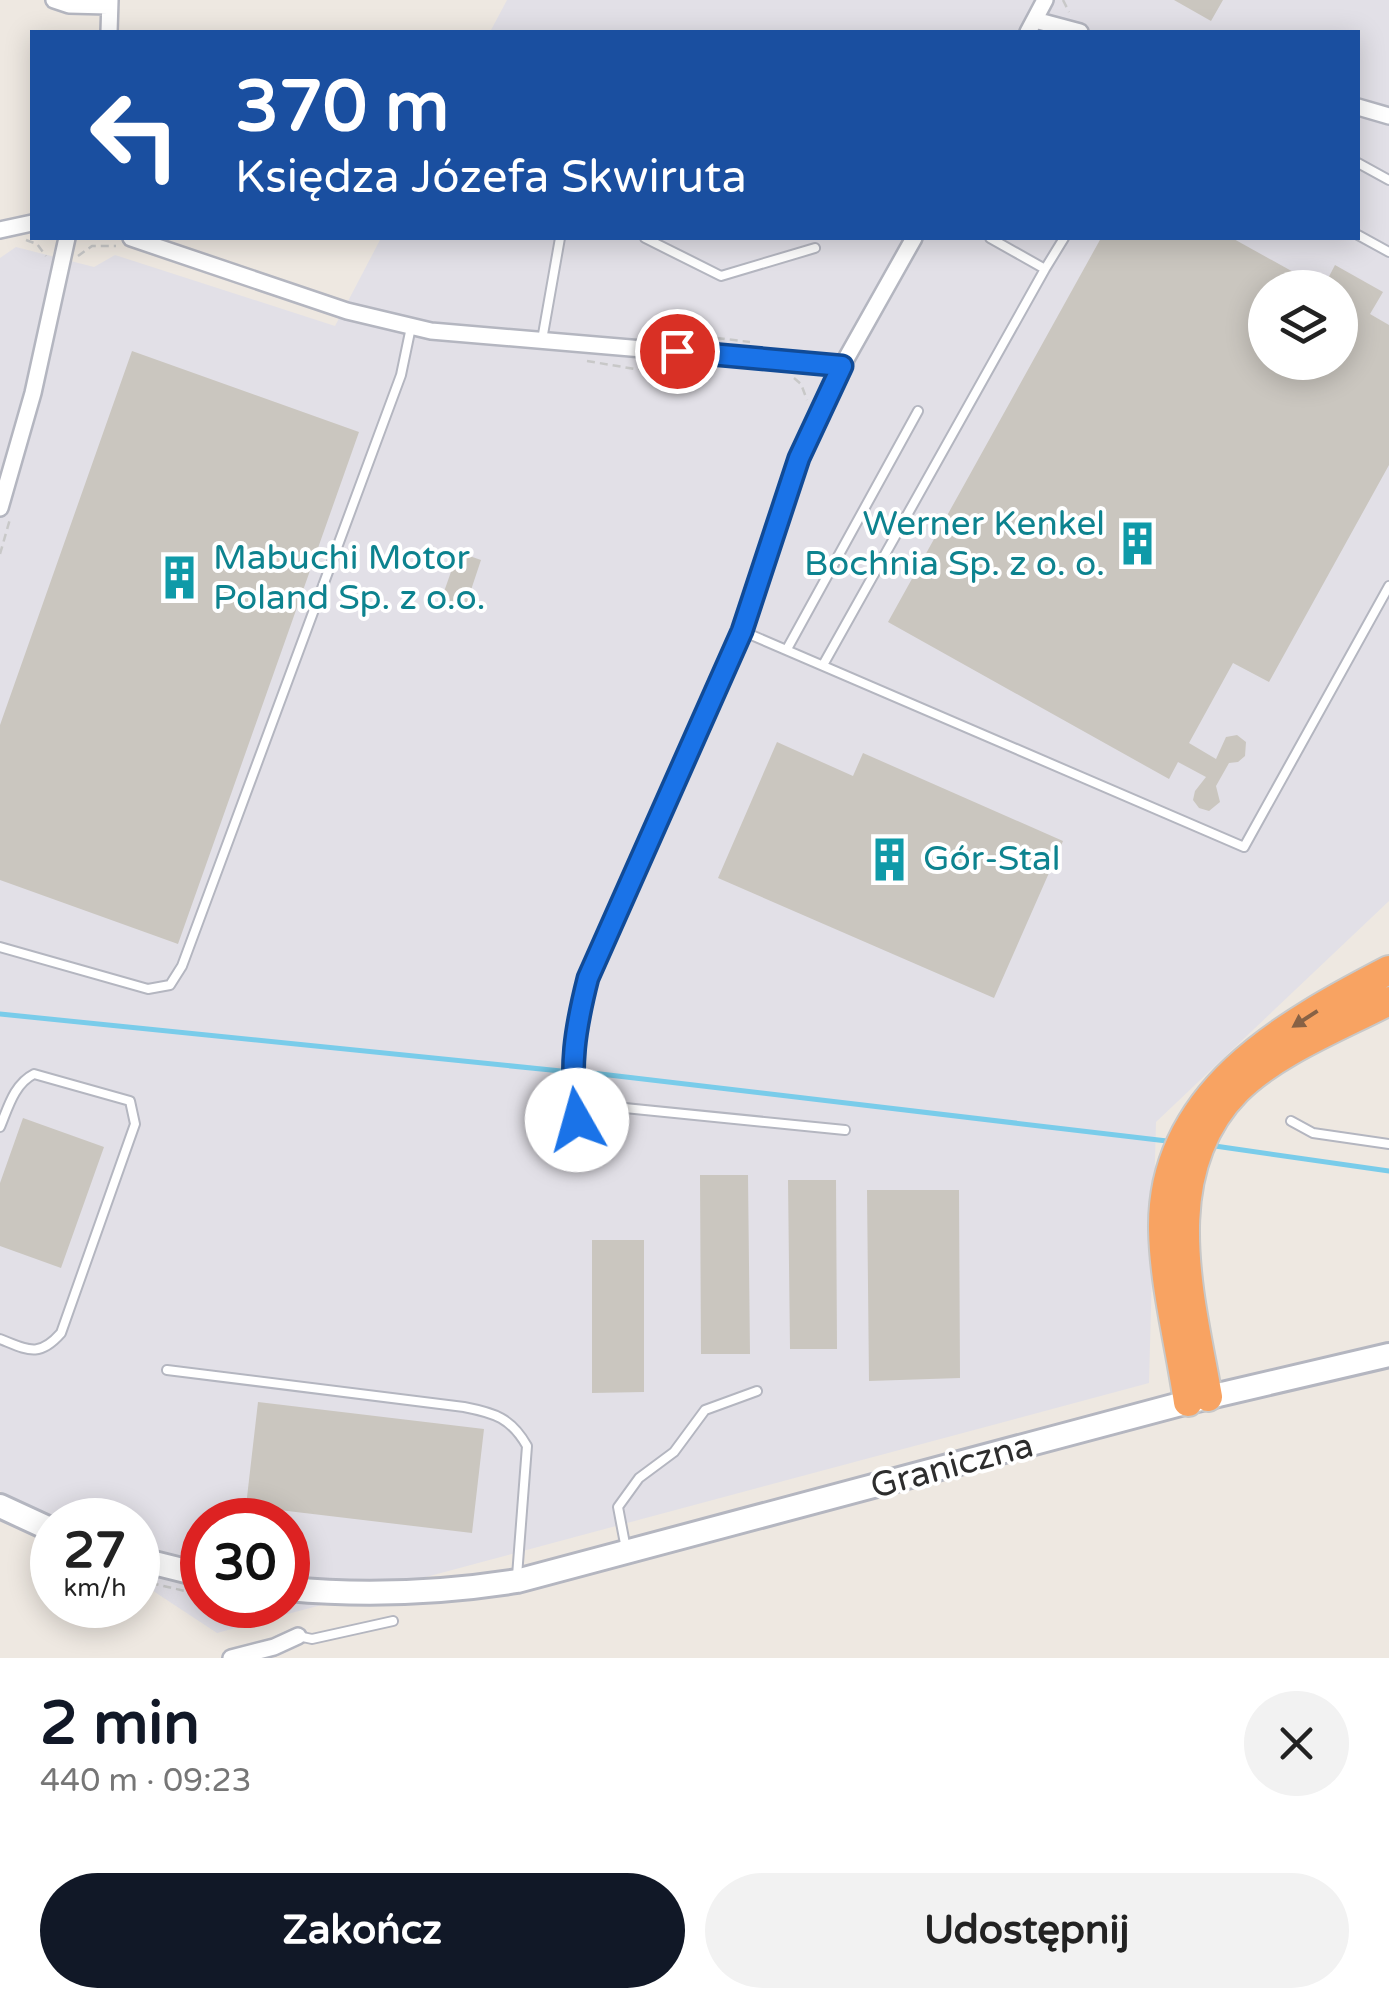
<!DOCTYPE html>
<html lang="pl">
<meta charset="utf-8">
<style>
body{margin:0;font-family:"Varela Round",sans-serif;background:#f2f2f2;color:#222;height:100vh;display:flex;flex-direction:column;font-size:38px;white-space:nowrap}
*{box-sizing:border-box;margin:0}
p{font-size:32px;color:#767676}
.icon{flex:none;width:55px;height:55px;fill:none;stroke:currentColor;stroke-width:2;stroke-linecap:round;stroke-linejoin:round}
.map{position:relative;height:1658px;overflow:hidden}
.sheet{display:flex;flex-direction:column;background:#fff;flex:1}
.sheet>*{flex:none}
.guide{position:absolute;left:30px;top:30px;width:1330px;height:210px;border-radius:0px;box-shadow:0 5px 25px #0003;background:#1a4fa0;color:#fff;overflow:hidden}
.tools{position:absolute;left:1248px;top:270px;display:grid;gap:20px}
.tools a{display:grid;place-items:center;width:110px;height:110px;border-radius:50%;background:#fff;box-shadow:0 5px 25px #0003;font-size:50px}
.speed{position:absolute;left:30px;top:1498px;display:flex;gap:20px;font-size:50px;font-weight:700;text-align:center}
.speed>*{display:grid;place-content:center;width:130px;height:130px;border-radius:50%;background:#fff;box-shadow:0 5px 25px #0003;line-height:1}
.speed small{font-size:25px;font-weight:400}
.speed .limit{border:15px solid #d22;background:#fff;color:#111}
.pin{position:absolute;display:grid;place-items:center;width:85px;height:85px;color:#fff;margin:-42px;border:5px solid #fff;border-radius:50%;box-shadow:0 2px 10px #0007}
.me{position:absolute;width:110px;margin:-55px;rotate:353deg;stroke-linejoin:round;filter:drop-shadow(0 0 8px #0008)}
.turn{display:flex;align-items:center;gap:35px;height:210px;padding:0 40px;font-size:45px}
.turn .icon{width:130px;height:130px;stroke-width:2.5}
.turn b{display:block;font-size:70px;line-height:85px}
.round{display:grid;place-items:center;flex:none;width:105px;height:105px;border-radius:52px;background:#f2f2f2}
.overview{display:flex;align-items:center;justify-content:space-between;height:170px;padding:0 40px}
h1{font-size:60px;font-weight:700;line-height:75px;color:#111827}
.button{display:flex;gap:20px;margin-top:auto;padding:20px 40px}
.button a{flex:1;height:115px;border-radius:60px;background:#111827;color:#fff;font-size:40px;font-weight:700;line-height:115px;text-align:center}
.button a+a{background:#f2f2f2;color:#222}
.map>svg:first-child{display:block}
</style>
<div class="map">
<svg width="1389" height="1658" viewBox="0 0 1389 1658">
<rect width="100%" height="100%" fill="#eee8e1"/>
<path fill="#e2e0e7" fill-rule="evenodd" d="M507,0H1389V901L1156,1122L1149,1383L217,1633L138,1581V1520H52V1525L0,1491V258L16,247L94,267L115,255L335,326L381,238H1358V32H490ZM1265,288H1340V362H1265ZM202,1520H288V1605H202Z"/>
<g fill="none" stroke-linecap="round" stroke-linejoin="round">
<path stroke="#79ccea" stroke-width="5" d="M0,1014L561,1071
M592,1073L1167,1141
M1215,1146L1389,1171"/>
</g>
<path fill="#cac6bf" d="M1174,0H1223L1211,21Z
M1101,238H1232L1322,288H1265V362H1340V288H1323L1335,265L1383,292L1370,314L1389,325V465L1269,682L1233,663L1189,743L1216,759L1226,737L1237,735L1246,742L1245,756L1238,762L1229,763L1216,786L1220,802L1209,811L1199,808L1193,800L1195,791L1206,777L1178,762L1169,779L888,622Z
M132,351L359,432L178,944L0,880V725Z
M458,552L481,560L464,611L440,603Z
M777,742L853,776L863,753L1063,841L994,998L718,878Z
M23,1118L104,1147L61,1268L0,1246V1183Z
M700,1175H748L750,1354H701Z
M788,1180H836L837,1349H790Z
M867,1190H959L960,1378L869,1381Z
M592,1240H644V1392L592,1393Z
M258,1402L484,1429L472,1533L246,1506Z"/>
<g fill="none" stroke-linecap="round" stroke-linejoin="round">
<defs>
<path id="lane" d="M1358,163L1389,180
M1358,235L1389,252
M645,238L721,276L815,248
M990,238L1045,269L1064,238
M542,340L560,238
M742,631L1244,847L1389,586
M787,649L918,411
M823,665L1045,269
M0,947L148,989L170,985L182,966L401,375L411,327
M575,1103L845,1130
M1291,1121L1313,1133L1389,1144
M0,1127C8,1108 14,1084 34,1074L130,1101L135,1124L61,1333C39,1358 28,1350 0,1339
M167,1370L464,1407C495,1413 511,1418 527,1446L517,1576
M626,1549L618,1507L639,1478L674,1452L705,1410L757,1391
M298,1636L312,1639L393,1621"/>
<path id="street" d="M54,0L69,5L108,6
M1035,20L1080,32
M109,32L110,0
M1028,32L1045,0
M1358,107L1389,116
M0,230L32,223
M131,238L347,311L431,331L842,366
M0,508L33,393L67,238
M577,1120C569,1067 575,1029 588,978L752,606L787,493L815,421L842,366L914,238
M231,1658L274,1647L298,1636"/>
<path id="secondary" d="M0,1506L52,1530
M138,1559L202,1575
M288,1589C365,1596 441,1593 517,1581L1188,1402L1389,1355"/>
<path id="highway" d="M1208,1397C1190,1296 1155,1173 1237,1090C1275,1052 1341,1026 1389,1001
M1188,1402C1180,1345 1164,1286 1163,1229C1161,1093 1283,1025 1389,970"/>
</defs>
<use href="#lane" stroke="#b4b6c0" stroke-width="12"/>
<use href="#street" stroke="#b4b6c0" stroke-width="20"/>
<use href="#secondary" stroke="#b4b6c0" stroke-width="28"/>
<use href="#highway" stroke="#c8c8c8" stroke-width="32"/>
<path stroke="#c8c8c8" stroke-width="2.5" stroke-dasharray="8 5" stroke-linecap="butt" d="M1063,0L1069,12
M26,240L37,244L46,256
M78,256L92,246H116
M691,335L750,342
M587,361L635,369L663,367
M794,378L801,384L807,400
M0,554L10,519
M138,1580L185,1591"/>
<use href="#lane" stroke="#fff" stroke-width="8"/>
<use href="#street" stroke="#fff" stroke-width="15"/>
<use href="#secondary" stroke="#fff" stroke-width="22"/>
<use href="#highway" stroke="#f8a362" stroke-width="28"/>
</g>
<defs><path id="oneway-solid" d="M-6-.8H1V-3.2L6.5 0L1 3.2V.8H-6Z" transform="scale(2.5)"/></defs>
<use fill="#886245" href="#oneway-solid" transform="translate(1305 1019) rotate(147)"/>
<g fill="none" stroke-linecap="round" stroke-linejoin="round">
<defs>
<path id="route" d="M577,1120C569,1067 575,1029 588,978L742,631L799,458L842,366L677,351"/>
</defs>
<use href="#route" stroke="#114b97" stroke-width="25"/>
<use href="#route" stroke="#1a73e8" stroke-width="18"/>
</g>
<defs>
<symbol id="building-bare" viewBox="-9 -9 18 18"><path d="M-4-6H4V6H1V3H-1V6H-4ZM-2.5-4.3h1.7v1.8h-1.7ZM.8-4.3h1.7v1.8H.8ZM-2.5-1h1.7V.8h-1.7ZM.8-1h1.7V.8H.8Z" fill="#0f9aa8" stroke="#fff" stroke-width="2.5" paint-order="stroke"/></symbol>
</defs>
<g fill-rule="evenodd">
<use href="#building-bare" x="1106" y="512" width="63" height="63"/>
<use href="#building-bare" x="148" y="546" width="63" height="63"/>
<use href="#building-bare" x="858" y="828" width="63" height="63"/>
</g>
<g text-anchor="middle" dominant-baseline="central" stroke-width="8" stroke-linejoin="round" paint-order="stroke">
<g font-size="35" fill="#0d838f" stroke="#fff" text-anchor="start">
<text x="1105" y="524" text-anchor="end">Werner Kenkel<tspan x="1105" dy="40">Bochnia Sp. z o. o.</tspan></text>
<text x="213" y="558">Mabuchi Motor<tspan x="213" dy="40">Poland Sp. z o.o.</tspan></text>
<text x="923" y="859">Gór-Stal</text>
</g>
<g font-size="35" fill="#2d2d2d" stroke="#fff">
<text transform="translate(952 1466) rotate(-15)">Graniczna</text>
</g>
</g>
</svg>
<div class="tools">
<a><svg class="icon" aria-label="layers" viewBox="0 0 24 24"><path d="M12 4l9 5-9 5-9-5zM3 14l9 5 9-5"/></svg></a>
</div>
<div class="speed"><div>27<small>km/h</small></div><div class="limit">30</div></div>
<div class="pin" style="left:677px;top:351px;background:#d93025"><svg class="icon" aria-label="arrive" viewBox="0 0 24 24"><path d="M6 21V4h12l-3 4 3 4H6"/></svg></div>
<svg class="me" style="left:577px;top:1120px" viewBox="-20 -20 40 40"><circle r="19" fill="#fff"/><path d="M0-13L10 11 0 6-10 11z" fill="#1a73e8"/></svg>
<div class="guide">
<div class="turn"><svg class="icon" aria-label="left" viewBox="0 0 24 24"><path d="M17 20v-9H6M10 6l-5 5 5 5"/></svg><div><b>370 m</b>Księdza Józefa Skwiruta</div></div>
</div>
</div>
<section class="sheet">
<div class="overview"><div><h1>2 min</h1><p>440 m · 09:23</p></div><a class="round"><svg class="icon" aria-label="close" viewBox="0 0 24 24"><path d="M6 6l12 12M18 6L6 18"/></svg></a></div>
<div class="button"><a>Zakończ</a><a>Udostępnij</a></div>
</section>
